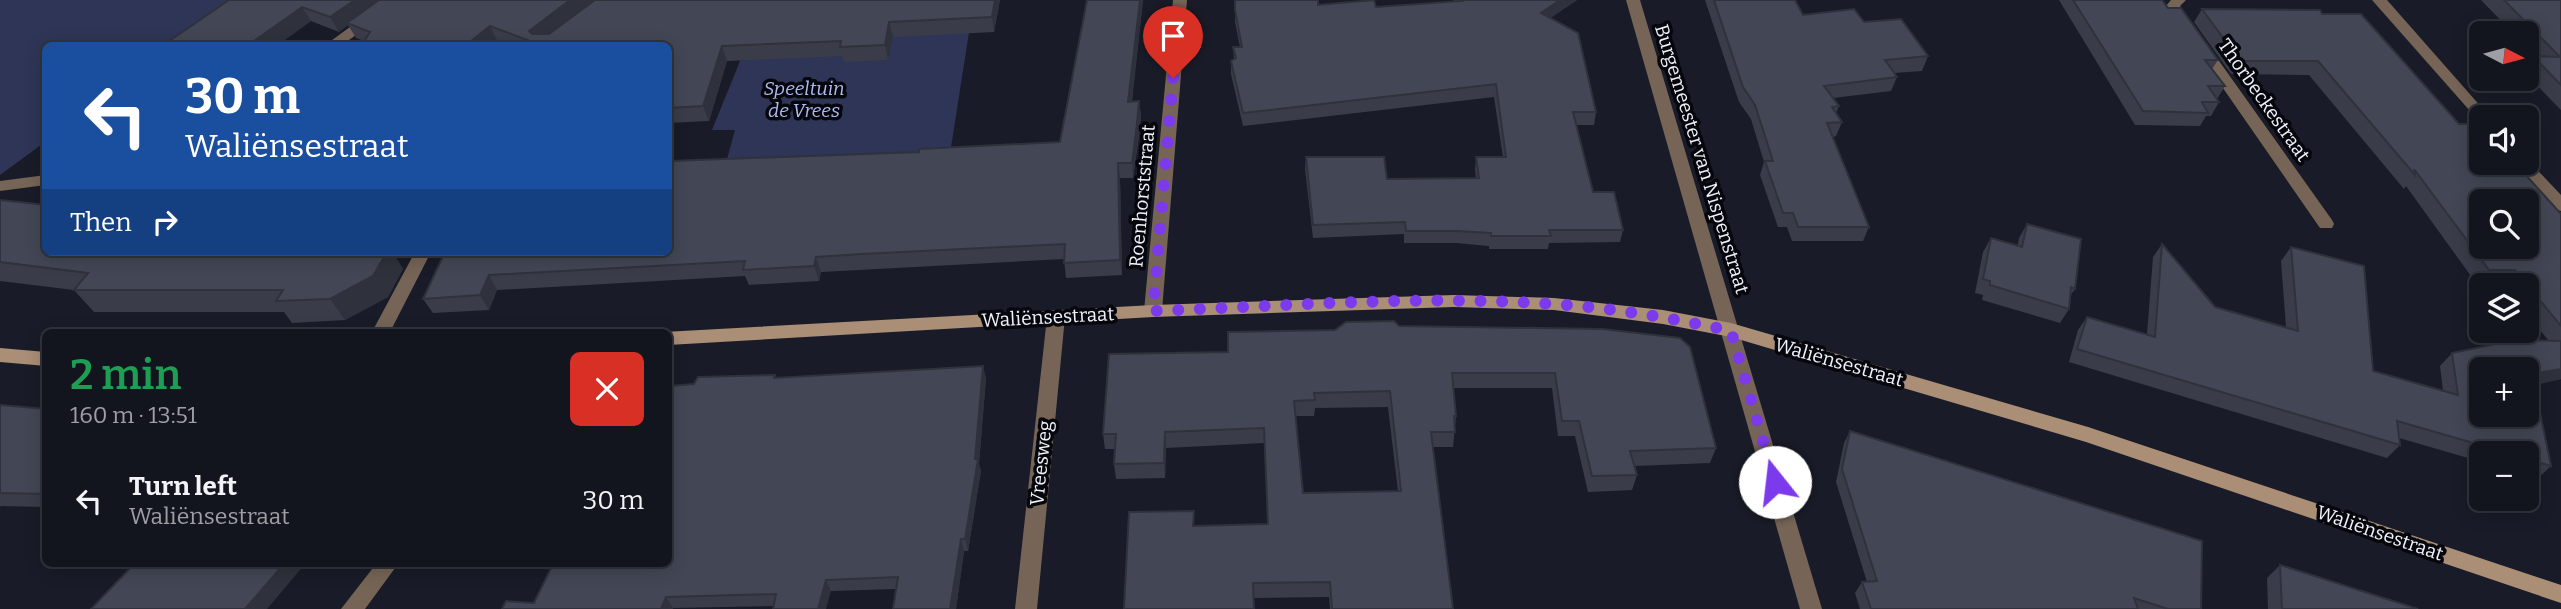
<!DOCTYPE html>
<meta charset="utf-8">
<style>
body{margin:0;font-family:Bitter,serif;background:#1c1e27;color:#f1f3f6;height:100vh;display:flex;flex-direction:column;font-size:26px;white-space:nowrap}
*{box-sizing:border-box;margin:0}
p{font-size:23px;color:#9d9fa4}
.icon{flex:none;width:38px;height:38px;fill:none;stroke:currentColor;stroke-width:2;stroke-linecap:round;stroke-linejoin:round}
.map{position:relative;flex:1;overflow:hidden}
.sheet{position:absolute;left:42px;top:329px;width:630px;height:238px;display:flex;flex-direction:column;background:#13151e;border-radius:10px;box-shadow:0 4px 18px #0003,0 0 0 2px #32343c}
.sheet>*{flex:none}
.hud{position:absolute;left:42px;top:42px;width:630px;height:214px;border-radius:10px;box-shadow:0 4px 18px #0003,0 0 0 2px #32343c;background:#1a4fa0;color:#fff;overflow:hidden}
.needle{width:46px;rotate:96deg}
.buttons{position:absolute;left:2469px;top:21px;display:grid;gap:14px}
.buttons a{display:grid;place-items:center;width:70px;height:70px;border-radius:10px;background:#13151e;box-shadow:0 4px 18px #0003,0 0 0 2px #32343c;font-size:35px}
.pin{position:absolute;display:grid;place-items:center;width:60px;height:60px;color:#fff;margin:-72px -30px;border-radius:50% 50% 50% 0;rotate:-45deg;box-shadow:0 0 7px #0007}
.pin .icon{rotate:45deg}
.me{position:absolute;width:77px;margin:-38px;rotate:344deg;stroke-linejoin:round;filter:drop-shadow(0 0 5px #0008)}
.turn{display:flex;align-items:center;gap:24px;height:147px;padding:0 28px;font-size:32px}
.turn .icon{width:91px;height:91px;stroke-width:2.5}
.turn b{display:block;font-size:49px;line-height:60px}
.then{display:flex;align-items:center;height:66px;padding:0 28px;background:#0003;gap:14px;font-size:26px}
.round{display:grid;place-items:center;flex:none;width:74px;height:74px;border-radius:10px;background:#1c1e27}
.headline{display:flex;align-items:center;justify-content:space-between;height:119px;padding:0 28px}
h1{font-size:42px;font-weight:600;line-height:52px;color:#1e9e55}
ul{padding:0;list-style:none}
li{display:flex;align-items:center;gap:21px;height:105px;padding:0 28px}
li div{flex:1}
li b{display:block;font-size:26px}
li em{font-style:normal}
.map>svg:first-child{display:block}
</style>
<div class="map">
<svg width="2561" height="609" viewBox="0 0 2561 609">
<rect width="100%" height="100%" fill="#191c28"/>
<path fill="#2f3556" d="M0,0H250L180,45L46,46L45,142L0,175Z
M970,26L949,160L724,170L735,130H712L751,34Z"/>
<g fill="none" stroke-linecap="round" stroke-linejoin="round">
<path fill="#766556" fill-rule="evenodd" d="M387,0H403L341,46H324Z
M1173,0H1187L1162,311L1159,316H1147L1144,311Z
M1626,0H1640L1822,609H1800Z
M2171,0H2186L2180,6L2332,220L2334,224L2332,228H2320L2166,6Z
M2372,0H2387L2490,117H2482V122L2478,120Z
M2527,159L2561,195V211L2555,209L2515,163H2527Z
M46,175V185L0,191V181Z
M415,252H431L390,332H372Z
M1056,310L1062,312L1065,317L1037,609H1015L1047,317L1050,312Z
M376,564H398L365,609H341Z"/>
<path fill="#aa8e76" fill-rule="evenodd" d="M1454,295L1554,298L1663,310L1731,323L2088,427L2561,585V603L2086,442L1731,337L1663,324L1554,310L1454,307L1153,317L668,345V332H664L1153,305Z
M0,348L46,352V366L0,362Z"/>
</g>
<path fill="#3a3d49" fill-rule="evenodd" d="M229,0H1000L994,32L893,37L888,60L844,62L842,56L727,61L709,121L668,123V46H511L497,40L491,46H361L364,41L356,38L348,25L339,32L311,21Z
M1143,0L1132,101H1139L1141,116L1139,137L1133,178H1120L1122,275L1066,278L1064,259L821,272L819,281L783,283L749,285L745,276L497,290L489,310L433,313L423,299L445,252H668L919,152L1060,142Z
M1454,0H1577L1550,18L1596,112L1594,125H1576L1593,192L1623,230L1620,242L1549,243L1548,249H1489V246L1456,243H1404V234L1313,238L1305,169L1306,157L1387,179L1476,178L1475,170L1476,157H1503L1494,97L1243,126L1231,74V61L1234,59L1233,47H1240L1235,22V10L1318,5L1376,7L1455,2Z
M1705,0H1795L1803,15L1864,22L1928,56L1922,71L1894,73L1897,77L1891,91L1833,98L1839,106L1836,113L1842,122L1836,136L1833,137L1869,227L1863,241H1792L1787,227H1778L1760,175L1764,162L1751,119L1739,102Z
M2059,0H2162L2168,8L2218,60L2212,69L2225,86L2217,99L2219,102L2211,116H2206L2200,126L2135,125Z
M2481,0H2561V110L2527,75V64L2533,56H2536L2527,48V33H2513Z
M2202,9L2322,14L2482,163L2561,214V379L2534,385L2551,466L2537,479L2527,476V453H2482V462L2399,438L2400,445L2387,458L2069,362L2078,330L2087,317L2147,334L2153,257L2162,244L2215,307L2286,327L2281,261L2291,247L2373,371L2443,391L2440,366L2452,353L2549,341L2527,314V285H2504L2503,284L2476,283L2406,186L2404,189L2309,75L2231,74L2194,22Z
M0,200L393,253L403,269L388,297L345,320L292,323L284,312H94L74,290L0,281Z
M2027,224L2075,289L2070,296L2069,309L2060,323L1982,300L1983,295L1975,293L1983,252L1991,238L2018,245L2019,238Z
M1399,326L1602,329L1716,448L1710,463L1634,466L1637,475L1632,490L1588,492L1575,436H1558L1552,388H1453L1456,416L1453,447H1433L1453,609H1330L1329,597L1254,598L1195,526L1268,524L1264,443L1166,448L1165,478L1116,479L1114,464L1115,449H1105L1103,434L1228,352L1335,330ZM1388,407L1398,491L1303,493L1295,416H1314L1315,408Z
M777,378H986L979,464L981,471L968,551H964L956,609H893L896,589L831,591L774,606L673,608V609H502L534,603Z
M0,405L46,409V507L1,506L0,507Z
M1850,431L2201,609H1860L1855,593L1862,582H1867L1836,482L1844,443Z
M2280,565L2418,609H2268L2267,578Z"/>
<path fill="#2f323c" d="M355,0H383L347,23L348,25L339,32L330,17Z
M570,0H596L539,44L529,31Z
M995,0H1000L994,32L992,17Z
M1140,0H1143L1130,116L1128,102Z
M1560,0H1577L1539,26L1541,13Z
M302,7L311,21L277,46H247Z
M889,22L893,37L888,60L885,45Z
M490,26L497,40L491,46H465Z
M722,46L727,61L709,121L703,106Z
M1139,101L1141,116L1133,178L1132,163Z
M1118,163L1120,178L1122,275L1120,260Z
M372,252H393V253L403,269L388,297L345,320L330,299Z
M816,257L821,272L819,281L814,266Z
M489,275L497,290L489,310L480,295Z
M983,366L986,378L979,464L981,471L968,551L965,539L975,459Z
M2561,369V379L2527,386L2532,374Z
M1165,432L1166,448L1165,478L1164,463Z
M961,539L964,551L956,609H950Z
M284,564H305L267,609H245Z
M826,580L831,591L826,609H818Z
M666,597L673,608V609H661Z"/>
<path fill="#434755" stroke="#2f323c" stroke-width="2" fill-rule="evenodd" d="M229,0H355L330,17L302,7L247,46H162Z
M379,0H570L529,31L532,34H549L595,0H995L992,17L889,22L885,45L840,47L841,41L722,46L703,106L668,108V46H543L490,26L465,46H361L370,32L347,23Z
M1087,0H1140L1128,102L1139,101L1137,123L1132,163H1118L1120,260L1064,263L1065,244L862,254L816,257L814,266L778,268L743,270L745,261L489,275L480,295L423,299L445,252H668V166L670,161L919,152V149L1060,142Z
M1235,0H1318V5L1374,0L1376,7L1462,1L1461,0H1560L1541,13L1578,33L1596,112H1573L1593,192H1614L1623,230H1549L1551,236H1491V233L1457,231H1406L1405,222L1313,225L1306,157H1384L1387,179L1479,178L1476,157H1506L1496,84L1243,113L1231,61L1236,58L1233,47H1242L1235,10Z
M1714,0H1795L1803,15L1854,9L1864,22L1901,19L1928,56L1885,60L1897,77L1824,86L1839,106L1832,107L1842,122L1827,123L1869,227H1798L1793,213H1783L1765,161H1773L1755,105L1743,87Z
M2073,0H2162L2168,8H2181L2218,60H2205L2225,86H2208L2219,102H2202L2208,113L2143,111Z
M2504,0H2561V85L2533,56L2560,57Z
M2202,9L2320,10L2322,14H2361L2459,124H2468L2482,140V163H2515L2561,214V326L2515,270H2489L2414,169L2415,175L2318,61H2240ZM2482,201H2527V247H2482Z
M0,200L46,205V252H387L373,276L330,299L276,301L283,290H74L88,273L0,262Z
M2027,224L2081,239L2075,289L2071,287L2069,309L1990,285V281L1983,279L1991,238L2022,247Z
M2162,244L2215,307L2298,331L2291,247L2364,266L2373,371L2458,395L2452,353L2515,340L2561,341V369L2532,374L2551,466L2527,459V453H2508L2397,421L2400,445L2077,349L2087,317L2155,337ZM2482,369H2527V415H2482Z
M1394,321L1399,326L1602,329L1680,338L1690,347L1716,448L1630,451L1637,475L1592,476L1579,421H1562L1555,373H1452L1456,416H1454L1455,432H1431L1453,609H1332L1330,582L1253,583L1254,609H1124L1129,512L1194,511L1193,526L1268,524L1264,428L1165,432L1164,463L1114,464L1116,434H1103L1109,354L1228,352V332L1335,330L1346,322ZM1390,391L1401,491L1303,493L1294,401L1315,400L1314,393Z
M983,366L975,459H978L965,539H961L950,609H893L898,577L826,580L818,609H773L776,594L666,597L661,609H502L506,601L534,603L553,564H668V386L694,384L698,377L775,375L774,378Z
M0,405L46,409V494L0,493Z
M1850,431L2202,541L2201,609H2168L2134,598L2138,609H1871L1862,582L1877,581L1842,469Z
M134,564H284L245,609H91Z
M2280,565L2418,609H2282Z"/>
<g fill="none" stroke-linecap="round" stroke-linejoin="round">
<path stroke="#7c3aed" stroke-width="12" stroke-dasharray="0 21.6" d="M1173,78L1153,311C1286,306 1420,295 1552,304C1613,308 1672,318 1731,331L1775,482"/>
</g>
<g text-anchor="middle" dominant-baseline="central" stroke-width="7" stroke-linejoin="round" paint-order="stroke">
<g font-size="19" font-style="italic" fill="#afbbf3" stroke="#06070c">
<text x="804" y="88">Speeltuin<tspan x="804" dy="22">de Vrees</tspan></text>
</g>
<g font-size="19" fill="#f1f3fc" stroke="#06070c">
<text transform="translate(2264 100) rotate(55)">Thorbeckestraat</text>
<text transform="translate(1702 159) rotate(73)">Burgemeester van Nispenstraat</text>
<text transform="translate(1142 196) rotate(-85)">Roenhorststraat</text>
<text transform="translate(1048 317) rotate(-3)">Waliënsestraat</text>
<text transform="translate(1839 362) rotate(16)">Waliënsestraat</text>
<text transform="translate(1041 463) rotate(-84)">Vreesweg</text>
<text transform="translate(2380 533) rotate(19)">Waliënsestraat</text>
</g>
</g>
</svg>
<div class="buttons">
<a><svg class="needle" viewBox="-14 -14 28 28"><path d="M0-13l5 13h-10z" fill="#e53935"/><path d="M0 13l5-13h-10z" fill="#9d9fa4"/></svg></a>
<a><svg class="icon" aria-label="sound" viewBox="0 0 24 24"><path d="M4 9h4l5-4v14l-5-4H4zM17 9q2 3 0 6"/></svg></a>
<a><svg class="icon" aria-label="search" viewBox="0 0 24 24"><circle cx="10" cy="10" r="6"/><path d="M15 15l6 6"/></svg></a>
<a><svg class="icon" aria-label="layers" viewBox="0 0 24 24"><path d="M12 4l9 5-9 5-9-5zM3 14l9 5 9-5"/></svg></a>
<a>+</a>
<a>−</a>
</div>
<div class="pin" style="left:1173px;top:78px;background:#d93025"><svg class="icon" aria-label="arrive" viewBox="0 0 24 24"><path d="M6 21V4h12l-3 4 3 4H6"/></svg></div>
<svg class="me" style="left:1775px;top:482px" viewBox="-20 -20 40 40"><circle r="19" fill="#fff"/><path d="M0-13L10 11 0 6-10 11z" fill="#7c3aed"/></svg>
<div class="hud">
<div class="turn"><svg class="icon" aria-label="left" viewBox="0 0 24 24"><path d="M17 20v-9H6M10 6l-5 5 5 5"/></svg><div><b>30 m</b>Waliënsestraat</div></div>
<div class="then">Then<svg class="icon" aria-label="right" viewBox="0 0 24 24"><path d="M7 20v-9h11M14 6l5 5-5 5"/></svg></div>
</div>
<section class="sheet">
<div class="headline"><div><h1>2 min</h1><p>160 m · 13:51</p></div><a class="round" style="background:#d93025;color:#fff"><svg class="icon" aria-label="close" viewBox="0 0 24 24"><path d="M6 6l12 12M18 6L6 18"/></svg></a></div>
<ul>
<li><svg class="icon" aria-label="left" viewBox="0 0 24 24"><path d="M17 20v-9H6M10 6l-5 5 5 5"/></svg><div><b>Turn left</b><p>Waliënsestraat</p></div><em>30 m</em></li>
</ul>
</section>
</div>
